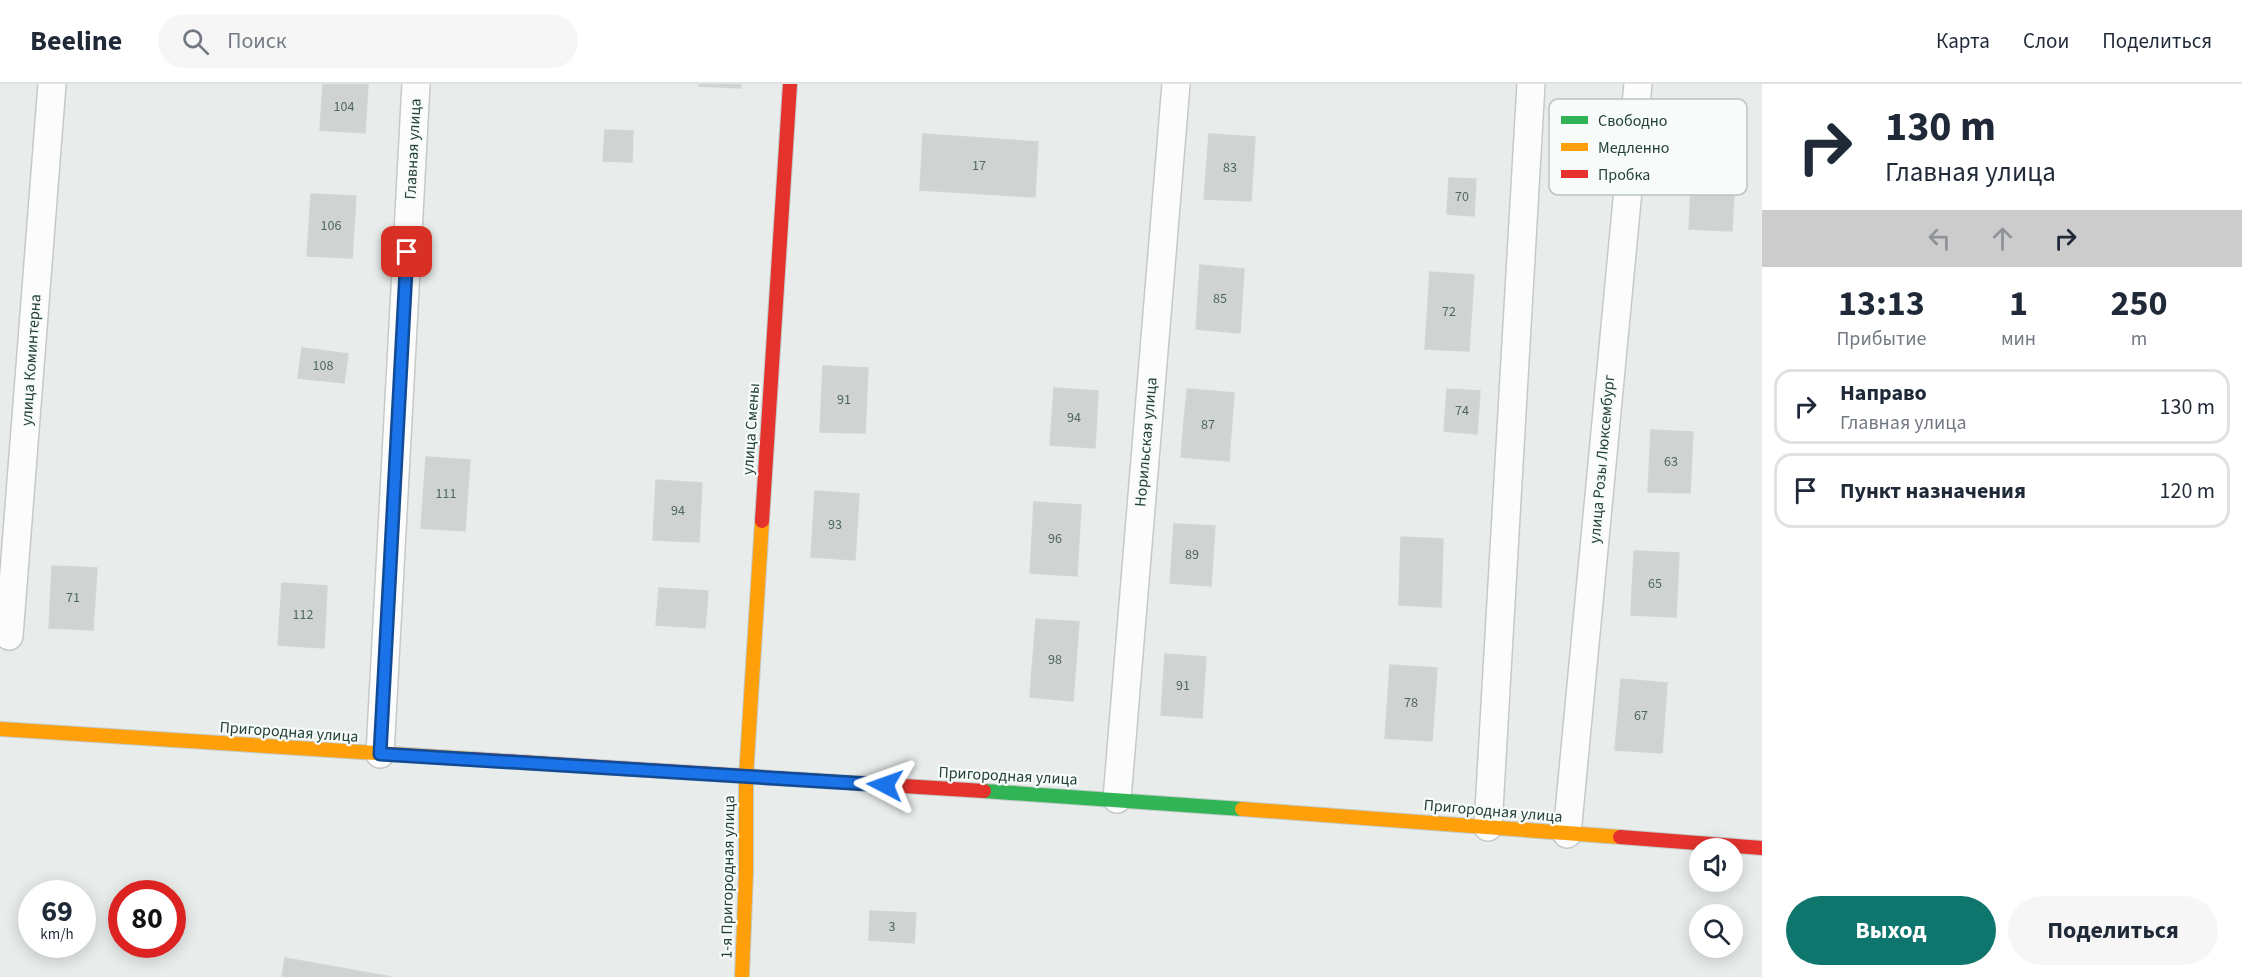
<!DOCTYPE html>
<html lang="ru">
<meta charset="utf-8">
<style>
body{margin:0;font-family:"Source Sans 3",sans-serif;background:#f6f6f7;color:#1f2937;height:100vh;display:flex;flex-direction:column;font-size:22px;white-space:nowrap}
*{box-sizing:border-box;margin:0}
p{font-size:20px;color:#747a83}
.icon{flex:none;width:33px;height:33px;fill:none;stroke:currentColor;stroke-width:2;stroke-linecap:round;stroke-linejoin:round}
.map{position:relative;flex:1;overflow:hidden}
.panel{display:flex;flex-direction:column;background:#fff;width:480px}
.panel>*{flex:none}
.guide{background:#fff;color:#1f2937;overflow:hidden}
.controls{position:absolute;left:1689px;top:754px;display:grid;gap:12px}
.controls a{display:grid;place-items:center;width:54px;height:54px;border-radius:50%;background:#fff;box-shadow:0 3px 15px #0003;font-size:30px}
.speed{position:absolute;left:18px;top:796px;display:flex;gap:12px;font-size:30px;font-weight:700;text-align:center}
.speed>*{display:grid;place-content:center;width:78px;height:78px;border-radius:50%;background:#fff;box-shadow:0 3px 15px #0003;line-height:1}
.speed small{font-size:15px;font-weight:400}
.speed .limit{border:9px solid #d22;background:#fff;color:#111}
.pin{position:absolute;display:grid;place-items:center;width:51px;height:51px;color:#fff;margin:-26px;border-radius:12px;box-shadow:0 3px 9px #0006}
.me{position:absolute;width:66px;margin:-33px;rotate:274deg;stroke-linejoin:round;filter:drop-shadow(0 0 4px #0008)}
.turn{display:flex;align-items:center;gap:21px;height:126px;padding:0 24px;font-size:27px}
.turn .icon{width:78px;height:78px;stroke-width:2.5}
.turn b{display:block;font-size:42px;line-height:51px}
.lanes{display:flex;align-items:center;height:57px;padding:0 24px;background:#0003;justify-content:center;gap:30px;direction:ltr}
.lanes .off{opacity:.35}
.eta{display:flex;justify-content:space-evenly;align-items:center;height:102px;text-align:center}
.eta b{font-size:36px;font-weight:700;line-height:42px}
.action{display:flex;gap:12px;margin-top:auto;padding:12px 24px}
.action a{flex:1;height:69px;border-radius:36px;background:#0f766e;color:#fff;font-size:24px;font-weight:700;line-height:69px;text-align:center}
.action a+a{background:#f6f6f7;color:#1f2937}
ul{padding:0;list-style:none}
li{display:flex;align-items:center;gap:18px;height:75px;margin:0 12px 9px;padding:0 12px;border:3px solid #e0e1e3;border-radius:18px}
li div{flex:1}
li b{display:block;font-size:22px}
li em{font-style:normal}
header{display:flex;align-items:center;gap:36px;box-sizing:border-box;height:84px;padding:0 30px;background:#fff;border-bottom:2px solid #e0e1e3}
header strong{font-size:28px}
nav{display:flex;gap:33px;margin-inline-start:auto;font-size:21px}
.search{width:420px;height:54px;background:#f6f6f7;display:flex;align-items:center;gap:15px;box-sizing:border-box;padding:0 21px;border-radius:33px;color:#747a83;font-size:22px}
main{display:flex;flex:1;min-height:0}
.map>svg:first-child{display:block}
</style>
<header>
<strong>Beeline</strong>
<div class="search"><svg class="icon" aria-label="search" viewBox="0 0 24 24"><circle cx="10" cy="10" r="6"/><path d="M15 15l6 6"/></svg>Поиск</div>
<nav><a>Карта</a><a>Слои</a><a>Поделиться</a></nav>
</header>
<main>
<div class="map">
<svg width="1762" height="893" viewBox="0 0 1762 893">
<rect width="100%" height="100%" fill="#e8edeb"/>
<path fill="#cfd4d2" stroke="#d1d6d4" stroke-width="1.5" d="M323,0H368L365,49L320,46Z
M699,0H741V4L699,2Z
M605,46L633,47L632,78L603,77Z
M923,50L1038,58L1035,113L920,106Z
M1209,50L1255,53L1251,117L1204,115Z
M1692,83L1735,84L1732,147L1689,145Z
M1449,94L1476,95L1474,132L1447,130Z
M311,110L356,112L352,174L307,172Z
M1200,181L1244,185L1240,249L1196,245Z
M1430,188L1474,191L1469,267L1425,265Z
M302,264L348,270L344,299L298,294Z
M823,282L868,284L865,349L820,348Z
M1054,304L1098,307L1095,364L1050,361Z
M1187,305L1234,309L1229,377L1181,373Z
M1447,305L1480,307L1477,350L1444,347Z
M1651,346L1693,348L1690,409L1648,408Z
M426,373L470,376L465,447L421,444Z
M656,396L702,399L699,458L653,456Z
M815,407L859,410L855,476L811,473Z
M1034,418L1081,421L1077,492L1030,489Z
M1174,440L1215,442L1211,502L1170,499Z
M1401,453L1443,455L1441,523L1399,521Z
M1634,467L1679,469L1676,533L1631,531Z
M52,482L97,484L93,546L49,544Z
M282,499L327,502L324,564L278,561Z
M659,504L708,507L705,544L656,541Z
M1036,535L1079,538L1073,617L1030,613Z
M1165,570L1206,573L1202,634L1161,631Z
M1390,581L1437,584L1432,657L1385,654Z
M1621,595L1667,599L1662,669L1615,666Z
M870,827L916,829L914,859L869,856Z
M285,874L391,893H282Z"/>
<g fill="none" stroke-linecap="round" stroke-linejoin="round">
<defs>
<path id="street" d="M9,552L52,0
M380,670L416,0
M1117,715L1176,0
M1488,743L1531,0
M1567,750L1638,0"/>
<path id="fast" d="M984,707L1242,725"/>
<path id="slow" d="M0,645L471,675
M1242,725L1620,753
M742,893L746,788V693L762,437"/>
<path id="jam" d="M762,437L790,0
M471,675L984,707
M1620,753L1762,764"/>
</defs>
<use href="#street" stroke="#c5cac8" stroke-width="30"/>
<use href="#fast" stroke="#c3cbc8" stroke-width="16"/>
<use href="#slow" stroke="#c3cbc8" stroke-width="16"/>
<use href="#jam" stroke="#c3cbc8" stroke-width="16"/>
<use href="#street" stroke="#fcfcfc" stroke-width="27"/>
<use href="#fast" stroke="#30b455" stroke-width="14"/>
<use href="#slow" stroke="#ff9f0a" stroke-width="14"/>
<use href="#jam" stroke="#e5322d" stroke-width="14"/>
</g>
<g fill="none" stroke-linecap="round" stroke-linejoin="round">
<defs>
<path id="route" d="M407,168L380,670L885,701"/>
</defs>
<use href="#route" stroke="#114b97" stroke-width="15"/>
<use href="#route" stroke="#1a73e8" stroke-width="10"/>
</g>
<g text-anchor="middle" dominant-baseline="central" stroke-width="4.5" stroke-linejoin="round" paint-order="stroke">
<g font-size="14" fill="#506761">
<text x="344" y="23">104</text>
<text x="979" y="82">17</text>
<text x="1230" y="84">83</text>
<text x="1462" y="113">70</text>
<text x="331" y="142">106</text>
<text x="1220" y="215">85</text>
<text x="1449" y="228">72</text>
<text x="323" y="282">108</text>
<text x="844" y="316">91</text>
<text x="1462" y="327">74</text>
<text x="1074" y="334">94</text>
<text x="1208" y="341">87</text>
<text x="1671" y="378">63</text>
<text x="446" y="410">111</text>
<text x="678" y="427">94</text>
<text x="835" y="441">93</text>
<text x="1055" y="455">96</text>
<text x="1192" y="471">89</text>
<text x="1655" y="500">65</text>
<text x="73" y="514">71</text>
<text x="303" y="531">112</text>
<text x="1055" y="576">98</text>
<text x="1183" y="602">91</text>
<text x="1411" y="619">78</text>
<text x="1641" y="632">67</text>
<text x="892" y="843">3</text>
</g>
<g font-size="16" fill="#24423a" stroke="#f7fbf9">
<text transform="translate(413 65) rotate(-87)">Главная улица</text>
<text transform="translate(31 276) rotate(-86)">улица Коминтерна</text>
<text transform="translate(751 345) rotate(-86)">улица Смены</text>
<text transform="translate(1146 358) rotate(-85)">Норильская улица</text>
<text transform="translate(1602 375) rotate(-85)">улица Розы Люксембург</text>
<text transform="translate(289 648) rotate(4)">Пригородная улица</text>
<text transform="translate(1008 692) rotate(3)">Пригородная улица</text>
<text transform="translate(1493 727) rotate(5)">Пригородная улица</text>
<text transform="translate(728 793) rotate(-89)">1-я Пригородная улица</text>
</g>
</g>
<rect x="1549" y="15" width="198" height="96" rx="9" fill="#f7fbf9" stroke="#b8c4c0" stroke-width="1.5"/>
<rect x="1561" y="32" width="27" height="8" fill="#30b455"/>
<rect x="1561" y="59" width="27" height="8" fill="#ff9f0a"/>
<rect x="1561" y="86" width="27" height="8" fill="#e5322d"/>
<g font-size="16" fill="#24423a">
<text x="1598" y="42">Свободно</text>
<text x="1598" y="69">Медленно</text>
<text x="1598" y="96">Пробка</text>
</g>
</svg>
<div class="controls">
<a><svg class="icon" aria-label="sound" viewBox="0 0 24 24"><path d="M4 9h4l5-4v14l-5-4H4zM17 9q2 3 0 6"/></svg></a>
<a><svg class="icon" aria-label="search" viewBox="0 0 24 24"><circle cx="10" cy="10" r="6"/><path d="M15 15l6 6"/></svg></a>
</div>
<div class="speed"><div>69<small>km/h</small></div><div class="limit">80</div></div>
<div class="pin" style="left:407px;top:168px;background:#d93025"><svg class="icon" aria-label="arrive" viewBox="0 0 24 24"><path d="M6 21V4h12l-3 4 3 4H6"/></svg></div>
<svg class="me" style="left:885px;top:701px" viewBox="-20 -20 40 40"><path d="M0-17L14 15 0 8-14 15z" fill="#1a73e8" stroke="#fff" stroke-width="4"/></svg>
</div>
<section class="panel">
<div class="guide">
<div class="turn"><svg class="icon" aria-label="right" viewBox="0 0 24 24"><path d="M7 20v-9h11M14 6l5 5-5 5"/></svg><div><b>130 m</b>Главная улица</div></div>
<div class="lanes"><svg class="icon off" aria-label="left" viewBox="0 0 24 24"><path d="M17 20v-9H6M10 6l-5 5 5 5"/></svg><svg class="icon off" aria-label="ahead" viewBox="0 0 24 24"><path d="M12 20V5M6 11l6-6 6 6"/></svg><svg class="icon" aria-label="right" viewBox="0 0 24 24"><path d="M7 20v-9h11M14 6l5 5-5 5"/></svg></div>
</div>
<div class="eta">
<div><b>13:13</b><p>Прибытие</p></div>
<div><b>1</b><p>мин</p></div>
<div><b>250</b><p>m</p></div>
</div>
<ul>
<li><svg class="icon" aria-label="right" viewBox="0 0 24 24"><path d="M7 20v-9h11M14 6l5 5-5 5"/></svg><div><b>Направо</b><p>Главная улица</p></div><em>130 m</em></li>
<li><svg class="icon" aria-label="arrive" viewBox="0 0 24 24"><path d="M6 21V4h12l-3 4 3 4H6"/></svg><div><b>Пункт назначения</b></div><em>120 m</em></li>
</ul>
<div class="action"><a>Выход</a><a>Поделиться</a></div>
</section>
</main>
